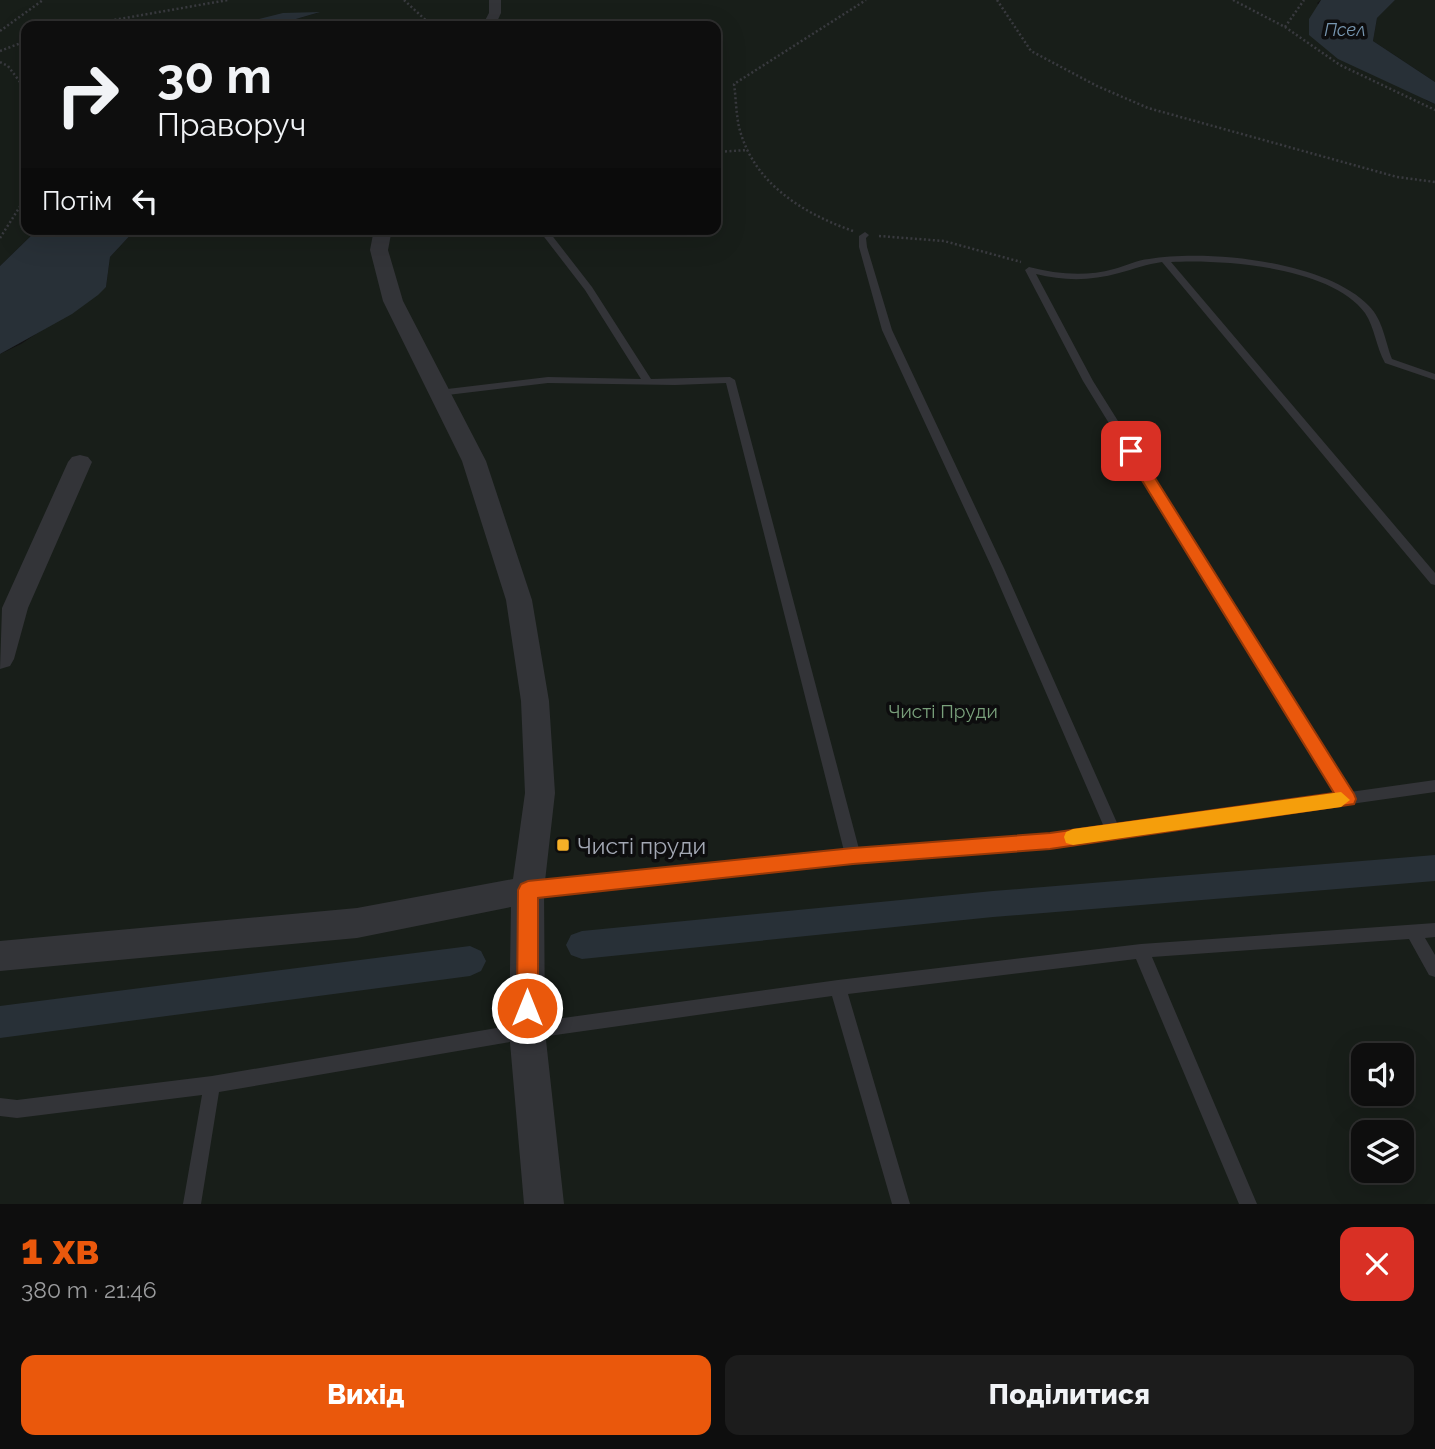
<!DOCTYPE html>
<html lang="uk">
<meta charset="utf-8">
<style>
body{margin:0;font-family:Raleway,sans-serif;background:#1c1c1c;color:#f1f3f6;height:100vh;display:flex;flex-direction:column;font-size:26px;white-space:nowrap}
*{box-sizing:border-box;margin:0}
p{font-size:23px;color:#9b9c9e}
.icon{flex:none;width:38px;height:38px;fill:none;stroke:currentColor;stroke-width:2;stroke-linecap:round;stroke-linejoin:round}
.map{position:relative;height:1204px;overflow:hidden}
.drawer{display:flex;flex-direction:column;background:#0e0e0e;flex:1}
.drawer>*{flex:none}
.hud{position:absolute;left:21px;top:21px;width:700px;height:214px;border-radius:14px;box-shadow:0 7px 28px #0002,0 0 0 2px #2e2e2e;background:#0e0e0e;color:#f1f3f6;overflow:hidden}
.tools{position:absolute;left:1351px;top:1043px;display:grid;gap:14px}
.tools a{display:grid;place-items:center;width:63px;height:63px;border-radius:14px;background:#0e0e0e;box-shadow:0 7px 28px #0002,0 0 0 2px #2e2e2e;font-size:35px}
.pin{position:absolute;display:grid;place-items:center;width:60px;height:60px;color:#fff;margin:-30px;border-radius:14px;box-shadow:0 4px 10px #0006}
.me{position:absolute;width:77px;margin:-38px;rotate:0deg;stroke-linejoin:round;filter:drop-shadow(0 0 5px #0008)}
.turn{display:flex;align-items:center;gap:24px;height:147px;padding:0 21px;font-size:32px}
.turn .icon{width:91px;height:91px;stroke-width:2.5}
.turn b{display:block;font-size:49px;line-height:60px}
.then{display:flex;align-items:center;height:66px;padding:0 21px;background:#0003;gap:14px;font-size:26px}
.round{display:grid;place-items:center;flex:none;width:74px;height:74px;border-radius:14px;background:#1c1c1c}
.headline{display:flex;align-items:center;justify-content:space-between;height:119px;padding:0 21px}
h1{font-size:42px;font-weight:800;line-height:52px;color:#ea580c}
.action{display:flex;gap:14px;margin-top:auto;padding:14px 21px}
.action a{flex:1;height:80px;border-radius:14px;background:#ea580c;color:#fff;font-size:28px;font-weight:800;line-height:80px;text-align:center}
.action a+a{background:#1c1c1c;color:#f1f3f6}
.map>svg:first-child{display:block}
</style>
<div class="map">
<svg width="1435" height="1204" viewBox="0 0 1435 1204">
<rect width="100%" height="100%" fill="#121213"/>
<path fill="#181e19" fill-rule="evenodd" d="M0,0H1321L1317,3L1427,101L1435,104V1204H0V354L21,344L106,287L110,257L136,229H716V26H272L317,13L231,26H26V229H38L0,266ZM1363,1055H1402V1094H1363ZM1363,1132H1402V1171H1363Z
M1395,0H1435V82L1373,41L1377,18Z"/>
<path fill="#283037" d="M1321,0H1395L1377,18L1373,41L1435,82V104L1338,59L1309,35V19Z
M320,12L272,26H231L283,13Z
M38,229H136L110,257L106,287L98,295L72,314L0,354V266Z"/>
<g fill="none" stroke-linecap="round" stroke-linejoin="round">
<path fill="#283037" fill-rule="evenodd" d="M1435,855V881L993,917L582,959L571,955L566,945L571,935L582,931L993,891Z
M470,946L481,951L486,961L481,971L470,976L0,1038V1006Z"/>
<path stroke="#393a3f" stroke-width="2.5" stroke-dasharray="2 2.5" stroke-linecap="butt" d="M404,0L432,26
M997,0L1031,51L1097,86L1148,108L1397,177L1435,182
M1233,0L1285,27L1340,65L1435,110
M79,26L228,0
M1285,27L1304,0
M0,31L43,0
M0,51L26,41
M0,62L8,66L26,90
M716,152L748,150
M853,231C802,213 753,183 739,127C736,113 736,98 734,84L866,0
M879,236L944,241L1021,262
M0,238L26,197"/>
<path fill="#333438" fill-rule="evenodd" d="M538,229H547L592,287L651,379L730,377L735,380L859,849L1050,835L1104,827L992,568L882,330L859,247V236L865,232L869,235L866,238L867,247L892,330L1004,568L1118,825L1337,794L1083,381L1025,270L1029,267C1057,274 1085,277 1114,269C1126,266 1137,260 1149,259C1208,249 1326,261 1369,306C1383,320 1385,341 1392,359L1435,374V380L1385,363C1376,347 1375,328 1365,313C1332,267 1223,259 1171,262L1435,573V585L1431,584L1162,262C1147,264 1134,269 1119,273C1091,281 1064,281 1036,274L1093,381L1350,792L1435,780V792L1050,847L853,862L528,897L523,895L520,890L523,885L528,883L844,851L726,383L675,385L548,383L439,396L434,393L439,390L548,377L641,379L585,290Z
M1435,923V937L1425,938L1435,955V977L1429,975L1409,939L1152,957L1257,1204H1239L1136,959L848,994L910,1204H892L832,996L527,1039L219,1092L201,1204H183L202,1095L17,1118L0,1116V1098L17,1100L212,1076L527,1023L838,980L1141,944Z"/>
<path fill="#333438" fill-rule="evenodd" d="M489,0H501V13L495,26H482L489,13Z
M374,229H392L388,250L403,301L486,461L532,600L549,701L555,793L544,890L545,1031L564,1204H524L509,1031L511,907L357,938L0,971V941L357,908L513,879L525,793L521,701L506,600L462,461L383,301L370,250Z
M80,455L88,457L92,462L28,608L14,659L10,666L0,669L2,608L68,462L72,457Z"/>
</g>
<path fill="#ea580c" stroke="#983908" stroke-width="2" d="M1131,447L1138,451L1354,794L1356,799L1354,804L1050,849L853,864L538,898V1008L535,1015L527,1018L520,1015L517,1008L518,890L521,884L528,881L853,848L1050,833L1334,793L1124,451Z"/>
<path fill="#f59e0b" d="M1341,792L1350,800L1341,807L1073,845L1066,843L1064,837L1066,832L1073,829Z"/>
<rect fill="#f6b027" stroke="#0d0d0e" stroke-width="2.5" x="556" y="838" width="14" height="14" rx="3.5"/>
<g text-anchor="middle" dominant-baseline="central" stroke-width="7" stroke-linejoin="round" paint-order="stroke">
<g font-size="18" font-style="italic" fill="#7897b1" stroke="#0d0d0e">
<text x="1345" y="29">Псел</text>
</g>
<g font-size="19" fill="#79a07b" stroke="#0d0d0e">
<text x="943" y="711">Чисті Пруди</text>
</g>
<g font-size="23" fill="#a3a8b4" stroke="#0d0d0e" text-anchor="start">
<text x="577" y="845">Чисті пруди</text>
</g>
</g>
</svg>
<div class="tools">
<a><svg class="icon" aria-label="sound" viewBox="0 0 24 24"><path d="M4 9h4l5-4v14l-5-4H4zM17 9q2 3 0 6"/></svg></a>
<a><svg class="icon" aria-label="layers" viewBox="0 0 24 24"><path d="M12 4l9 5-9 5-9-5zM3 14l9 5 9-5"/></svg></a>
</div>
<div class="pin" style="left:1131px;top:451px;background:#d93025"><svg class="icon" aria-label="arrive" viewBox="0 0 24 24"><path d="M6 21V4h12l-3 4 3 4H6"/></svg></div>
<svg class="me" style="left:527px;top:1008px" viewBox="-20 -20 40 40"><circle r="17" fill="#ea580c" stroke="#fff" stroke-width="3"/><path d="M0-11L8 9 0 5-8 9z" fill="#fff"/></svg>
<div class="hud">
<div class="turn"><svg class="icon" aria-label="right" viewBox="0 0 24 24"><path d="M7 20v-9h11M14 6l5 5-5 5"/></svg><div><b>30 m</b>Праворуч</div></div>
<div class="then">Потім<svg class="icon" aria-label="left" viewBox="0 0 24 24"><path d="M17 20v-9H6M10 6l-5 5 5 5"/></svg></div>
</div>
</div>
<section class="drawer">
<div class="headline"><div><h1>1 хв</h1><p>380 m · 21:46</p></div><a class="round" style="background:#d93025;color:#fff"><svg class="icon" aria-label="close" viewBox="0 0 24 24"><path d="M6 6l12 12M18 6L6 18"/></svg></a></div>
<div class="action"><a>Вихід</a><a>Поділитися</a></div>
</section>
